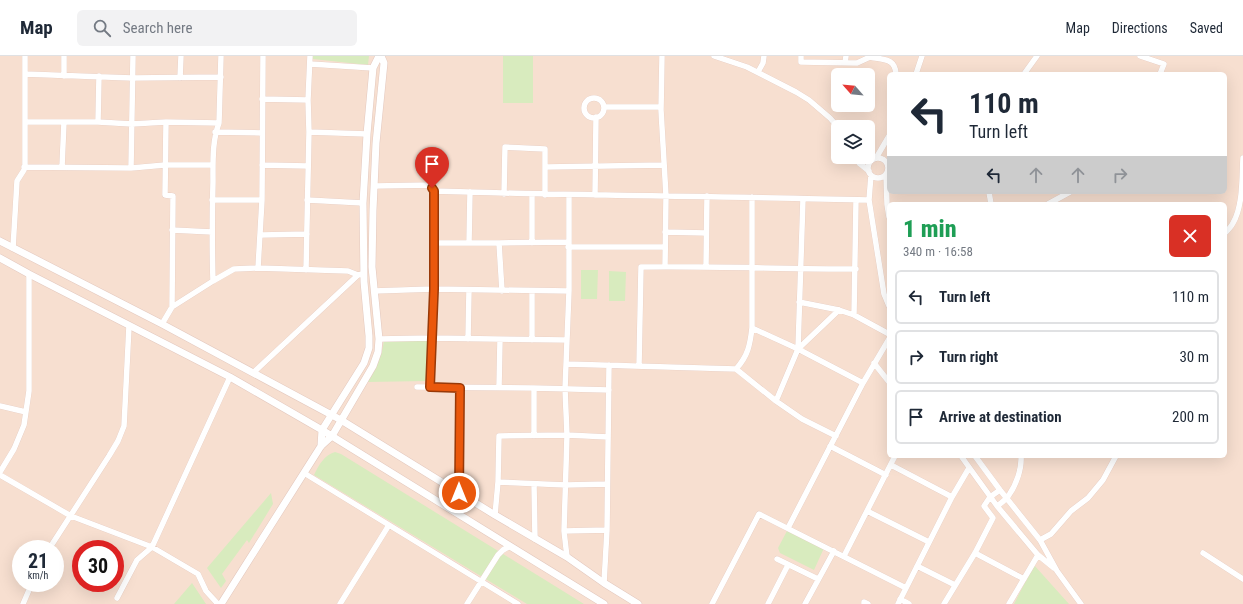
<!DOCTYPE html>
<meta charset="utf-8">
<style>
body{margin:0;font-family:"Roboto Condensed",sans-serif;background:#f2f2f3;color:#1f2937;height:100vh;display:flex;flex-direction:column;font-size:15px;white-space:nowrap}
*{box-sizing:border-box;margin:0}
p{font-size:13px;color:#747a83}
.icon{flex:none;width:22px;height:22px;fill:none;stroke:currentColor;stroke-width:2;stroke-linecap:round;stroke-linejoin:round}
.map{position:relative;flex:1;overflow:hidden}
.panel{position:absolute;left:887px;top:146px;width:340px;height:256px;display:flex;flex-direction:column;background:#fff;border-radius:6px;box-shadow:0 4px 16px #0002}
.panel>*{flex:none}
.banner{position:absolute;left:887px;top:16px;width:340px;height:122px;border-radius:6px;box-shadow:0 4px 16px #0002;background:#fff;color:#1f2937;overflow:hidden}
.needle{width:26px;rotate:297deg}
.tools{position:absolute;left:831px;top:12px;display:grid;gap:8px}
.tools a{display:grid;place-items:center;width:44px;height:44px;border-radius:6px;background:#fff;box-shadow:0 4px 16px #0002;font-size:20px}
.speed{position:absolute;left:12px;top:484px;display:flex;gap:8px;font-size:20px;font-weight:700;text-align:center}
.speed>*{display:grid;place-content:center;width:52px;height:52px;border-radius:50%;background:#fff;box-shadow:0 4px 16px #0002;line-height:1}
.speed small{font-size:10px;font-weight:400}
.speed .limit{border:6px solid #d22;background:#fff;color:#111}
.pin{position:absolute;display:grid;place-items:center;width:34px;height:34px;color:#fff;margin:-41px -17px;border-radius:50% 50% 50% 0;rotate:-45deg;box-shadow:0 0 4px #0007}
.pin .icon{rotate:45deg}
.me{position:absolute;width:44px;margin:-22px;rotate:0deg;stroke-linejoin:round;filter:drop-shadow(0 0 3px #0008)}
.turn{display:flex;align-items:center;gap:14px;height:84px;padding:0 16px;font-size:18px}
.turn .icon{width:52px;height:52px;stroke-width:2.5}
.turn b{display:block;font-size:28px;line-height:34px}
.lanes{display:flex;align-items:center;height:38px;padding:0 16px;background:#0003;justify-content:center;gap:20px;direction:ltr}
.lanes .off{opacity:.35}
.round{display:grid;place-items:center;flex:none;width:42px;height:42px;border-radius:6px;background:#f2f2f3}
.headline{display:flex;align-items:center;justify-content:space-between;height:68px;padding:0 16px}
h1{font-size:24px;font-weight:800;line-height:30px;color:#1e9e55}
ul{padding:0;list-style:none}
li{display:flex;align-items:center;gap:12px;height:54px;margin:0 8px 6px;padding:0 8px;border:2px solid #e0e1e3;border-radius:6px}
li div{flex:1}
li b{display:block;font-size:15px}
li em{font-style:normal}
header{display:flex;align-items:center;gap:24px;box-sizing:border-box;height:56px;padding:0 20px;background:#fff;border-bottom:1px solid #e0e1e3}
header strong{font-size:19px}
nav{display:flex;gap:22px;margin-inline-start:auto;font-size:14px}
.search{width:280px;height:36px;background:#f2f2f3;display:flex;align-items:center;gap:10px;box-sizing:border-box;padding:0 14px;border-radius:6px;color:#747a83;font-size:15px}
.map>svg:first-child{display:block}
</style>
<header>
<strong>Map</strong>
<div class="search"><svg class="icon" aria-label="search" viewBox="0 0 24 24"><circle cx="10" cy="10" r="6"/><path d="M15 15l6 6"/></svg>Search here</div>
<nav><a>Map</a><a>Directions</a><a>Saved</a></nav>
</header>
<div class="map">
<svg width="1243" height="548" viewBox="0 0 1243 548">
<rect width="100%" height="100%" fill="#fdecdf"/>
<path fill="#f7dfd0" fill-rule="evenodd" d="M0,0H1243V548H0ZM889,18H1225V136H889ZM838,19H868V49H838ZM838,71H868V101H838ZM889,148H1225V400H889ZM21,493H55V527H21ZM81,493H115V527H81Z"/>
<path fill="#d8ebbe" d="M313,0H369L368,9L313,3Z
M503,0H533V47H503Z
M581,214H598L597,243H581Z
M609,215L626,216L625,245H609Z
M384,284L428,285L426,325L368,326C376,311 382,301 384,284Z
M335,396L341,398L584,548H527L314,419C319,409 324,399 335,396Z
M271,437L273,448L249,487L247,484L222,518L226,525L221,532L207,512Z
M788,473L824,492L814,514L780,497L778,492Z
M1034,509L1069,548H1014Z
M192,527L206,548H174Z"/>
<g fill="none" stroke-linecap="round" stroke-linejoin="round">
<defs>
<path id="minor" d="M133,0L131,112L165,109H213
M221,0L219,67C212,85 213,107 213,126C212,159 212,192 213,225L234,213L258,212L348,215L358,219L363,218
M662,0L661,54L666,140L665,210
M714,0L747,11L796,36L809,44L830,62L838,71
M801,0V6L857,7L870,1
M870,0V1C884,4 895,2 896,18
M1140,0L1164,8L1160,18
M845,7L846,0
M310,8L373,12
M758,16L763,7L764,0
M25,18V0
M916,18L922,0
M1024,18L1037,0
M64,20V0
M180,22L181,0
M584 52a10 10 0 1 1 20 0a10 10 0 1 1-20 0Z
M262,43L308,44
M604,51H661
M25,66H98L132,68L166,66L219,67
M98,66L99,20
M166,66L165,139L173,140L172,251
M215,76L262,77
M309,76L367,78
M856,101L859,107L869,115
M868 112a10 10 0 1 1 20 0a10 10 0 1 1-20 0Z
M876,102L889,80
M262,109L308,110
M24,111L131,112
M62,111L64,66
M546,111L664,109
M886,118L887,148L889,161
M871,119L869,144L884,238L889,250
M374,130L431,129L434,135L433,233L430,331
M434,135C579,140 724,140 869,144
M989,136L991,148
M504,138L505,91L545,93V139
M595,139L596,61
M212,144H262
M307,144L363,147
M1048,148L1070,136
M172,174L212,176
M665,176L706,177
M1225,177C1228,174 1231,171 1233,167C1243,150 1242,122 1243,102
M261,179L307,178
M434,187H499L568,186
M469,187L470,136
M499,187L502,235
M532,187V139
M568,191H665
M13,192L17,125L24,114L25,109V18L132,22L221,21
M706,210L707,140
M258,212L262,144L263,0
M306,214L309,76L308,44L310,0
M374,235L433,233L569,235
M799,246L839,254L854,259L889,278
M854,259L856,144
M162,268L172,251L213,225
M752,272L798,293L863,327
M379,283L432,282L567,284
M468,283L469,234
M532,284V235
M798,293L839,254
M874,307L889,326
M566,308L736,313L776,345L802,363L836,380
M639,310L641,211C713,210 784,213 856,213
M736,313C748,300 750,289 752,272V141
M254,316L358,219
M417,331L534,332L609,334
M499,331L500,284
M776,345L798,293L803,143
M0,350L26,356
M534,380V332
M830,390L886,419
M961,400L997,450L1038,499L1054,512
M975,400L1000,434L1040,484L1057,515L1081,548
M891,409L952,441
M0,416L14,393L24,369L29,335V218
M304,417L518,548
M0,419L71,460L152,491L198,518L206,535L218,548
M498,426L566,429L607,428
M534,428L535,483
M459,437L460,332
M997,450C1001,447 1006,444 1009,439C1016,429 1022,413 1021,400
M867,455L929,486
M495,459L498,426L499,380L567,379L608,381
M788,472L863,327L889,283
M564,475L607,474
M1040,484L1051,478L1071,455L1088,442L1103,424L1116,400
M49,493L109,400L118,385L124,370L129,270
M975,497L1024,523
M1203,497L1243,523
M844,500L895,400
M567,501L564,475L567,379L565,333L569,235V139
M777,503L818,523
M917,510L955,529
M604,527L607,474L609,309
M117,542L137,504L152,491L230,321
M900,543L909,548
M23,548L32,527
M340,548L389,469
M467,548L498,499L503,494L510,490
M712,548L759,458L906,532
M768,548L788,509
M805,548L834,495
M864,548V546L868,548
M898,548L952,441L969,412
M944,548L975,497L993,462L984,450L990,441L1000,434
M1009,548L1038,499"/>
<path id="tertiary" d="M0,185L162,268L341,364L495,459L567,501L604,527L638,548
M0,202L29,218L230,321L322,374L604,548
M321,390L322,374L364,307L369,292V280L364,226L363,147L367,78L373,12L379,0
M221,548L321,390L332,380L373,310L378,296L379,283L372,211L373,154L376,87L384,7L381,0"/>
</defs>
<use href="#minor" stroke="#e3c8be" stroke-width="6"/>
<use href="#tertiary" stroke="#e3c8be" stroke-width="8"/>
<use href="#minor" stroke="#fff" stroke-width="5.5"/>
<use href="#tertiary" stroke="#fff" stroke-width="7"/>
</g>
<g fill="none" stroke-linecap="round" stroke-linejoin="round">
<defs>
<path id="route" d="M432,132L434,135V233L430,331L460,332L459,437"/>
</defs>
<use href="#route" stroke="#983908" stroke-width="10"/>
<use href="#route" stroke="#ea580c" stroke-width="7"/>
</g>
</svg>
<div class="tools">
<a><svg class="needle" viewBox="-14 -14 28 28"><path d="M0-13l5 13h-10z" fill="#e53935"/><path d="M0 13l5-13h-10z" fill="#747a83"/></svg></a>
<a><svg class="icon" aria-label="layers" viewBox="0 0 24 24"><path d="M12 4l9 5-9 5-9-5zM3 14l9 5 9-5"/></svg></a>
</div>
<div class="speed"><div>21<small>km/h</small></div><div class="limit">30</div></div>
<div class="pin" style="left:432px;top:132px;background:#d93025"><svg class="icon" aria-label="arrive" viewBox="0 0 24 24"><path d="M6 21V4h12l-3 4 3 4H6"/></svg></div>
<svg class="me" style="left:459px;top:437px" viewBox="-20 -20 40 40"><circle r="17" fill="#ea580c" stroke="#fff" stroke-width="3"/><path d="M0-11L8 9 0 5-8 9z" fill="#fff"/></svg>
<div class="banner">
<div class="turn"><svg class="icon" aria-label="left" viewBox="0 0 24 24"><path d="M17 20v-9H6M10 6l-5 5 5 5"/></svg><div><b>110 m</b>Turn left</div></div>
<div class="lanes"><svg class="icon" aria-label="left" viewBox="0 0 24 24"><path d="M17 20v-9H6M10 6l-5 5 5 5"/></svg><svg class="icon off" aria-label="ahead" viewBox="0 0 24 24"><path d="M12 20V5M6 11l6-6 6 6"/></svg><svg class="icon off" aria-label="ahead" viewBox="0 0 24 24"><path d="M12 20V5M6 11l6-6 6 6"/></svg><svg class="icon off" aria-label="right" viewBox="0 0 24 24"><path d="M7 20v-9h11M14 6l5 5-5 5"/></svg></div>
</div>
<section class="panel">
<div class="headline"><div><h1>1 min</h1><p>340 m · 16:58</p></div><a class="round" style="background:#d93025;color:#fff"><svg class="icon" aria-label="close" viewBox="0 0 24 24"><path d="M6 6l12 12M18 6L6 18"/></svg></a></div>
<ul>
<li><svg class="icon" aria-label="left" viewBox="0 0 24 24"><path d="M17 20v-9H6M10 6l-5 5 5 5"/></svg><div><b>Turn left</b></div><em>110 m</em></li>
<li><svg class="icon" aria-label="right" viewBox="0 0 24 24"><path d="M7 20v-9h11M14 6l5 5-5 5"/></svg><div><b>Turn right</b></div><em>30 m</em></li>
<li><svg class="icon" aria-label="arrive" viewBox="0 0 24 24"><path d="M6 21V4h12l-3 4 3 4H6"/></svg><div><b>Arrive at destination</b></div><em>200 m</em></li>
</ul>
</section>
</div>
